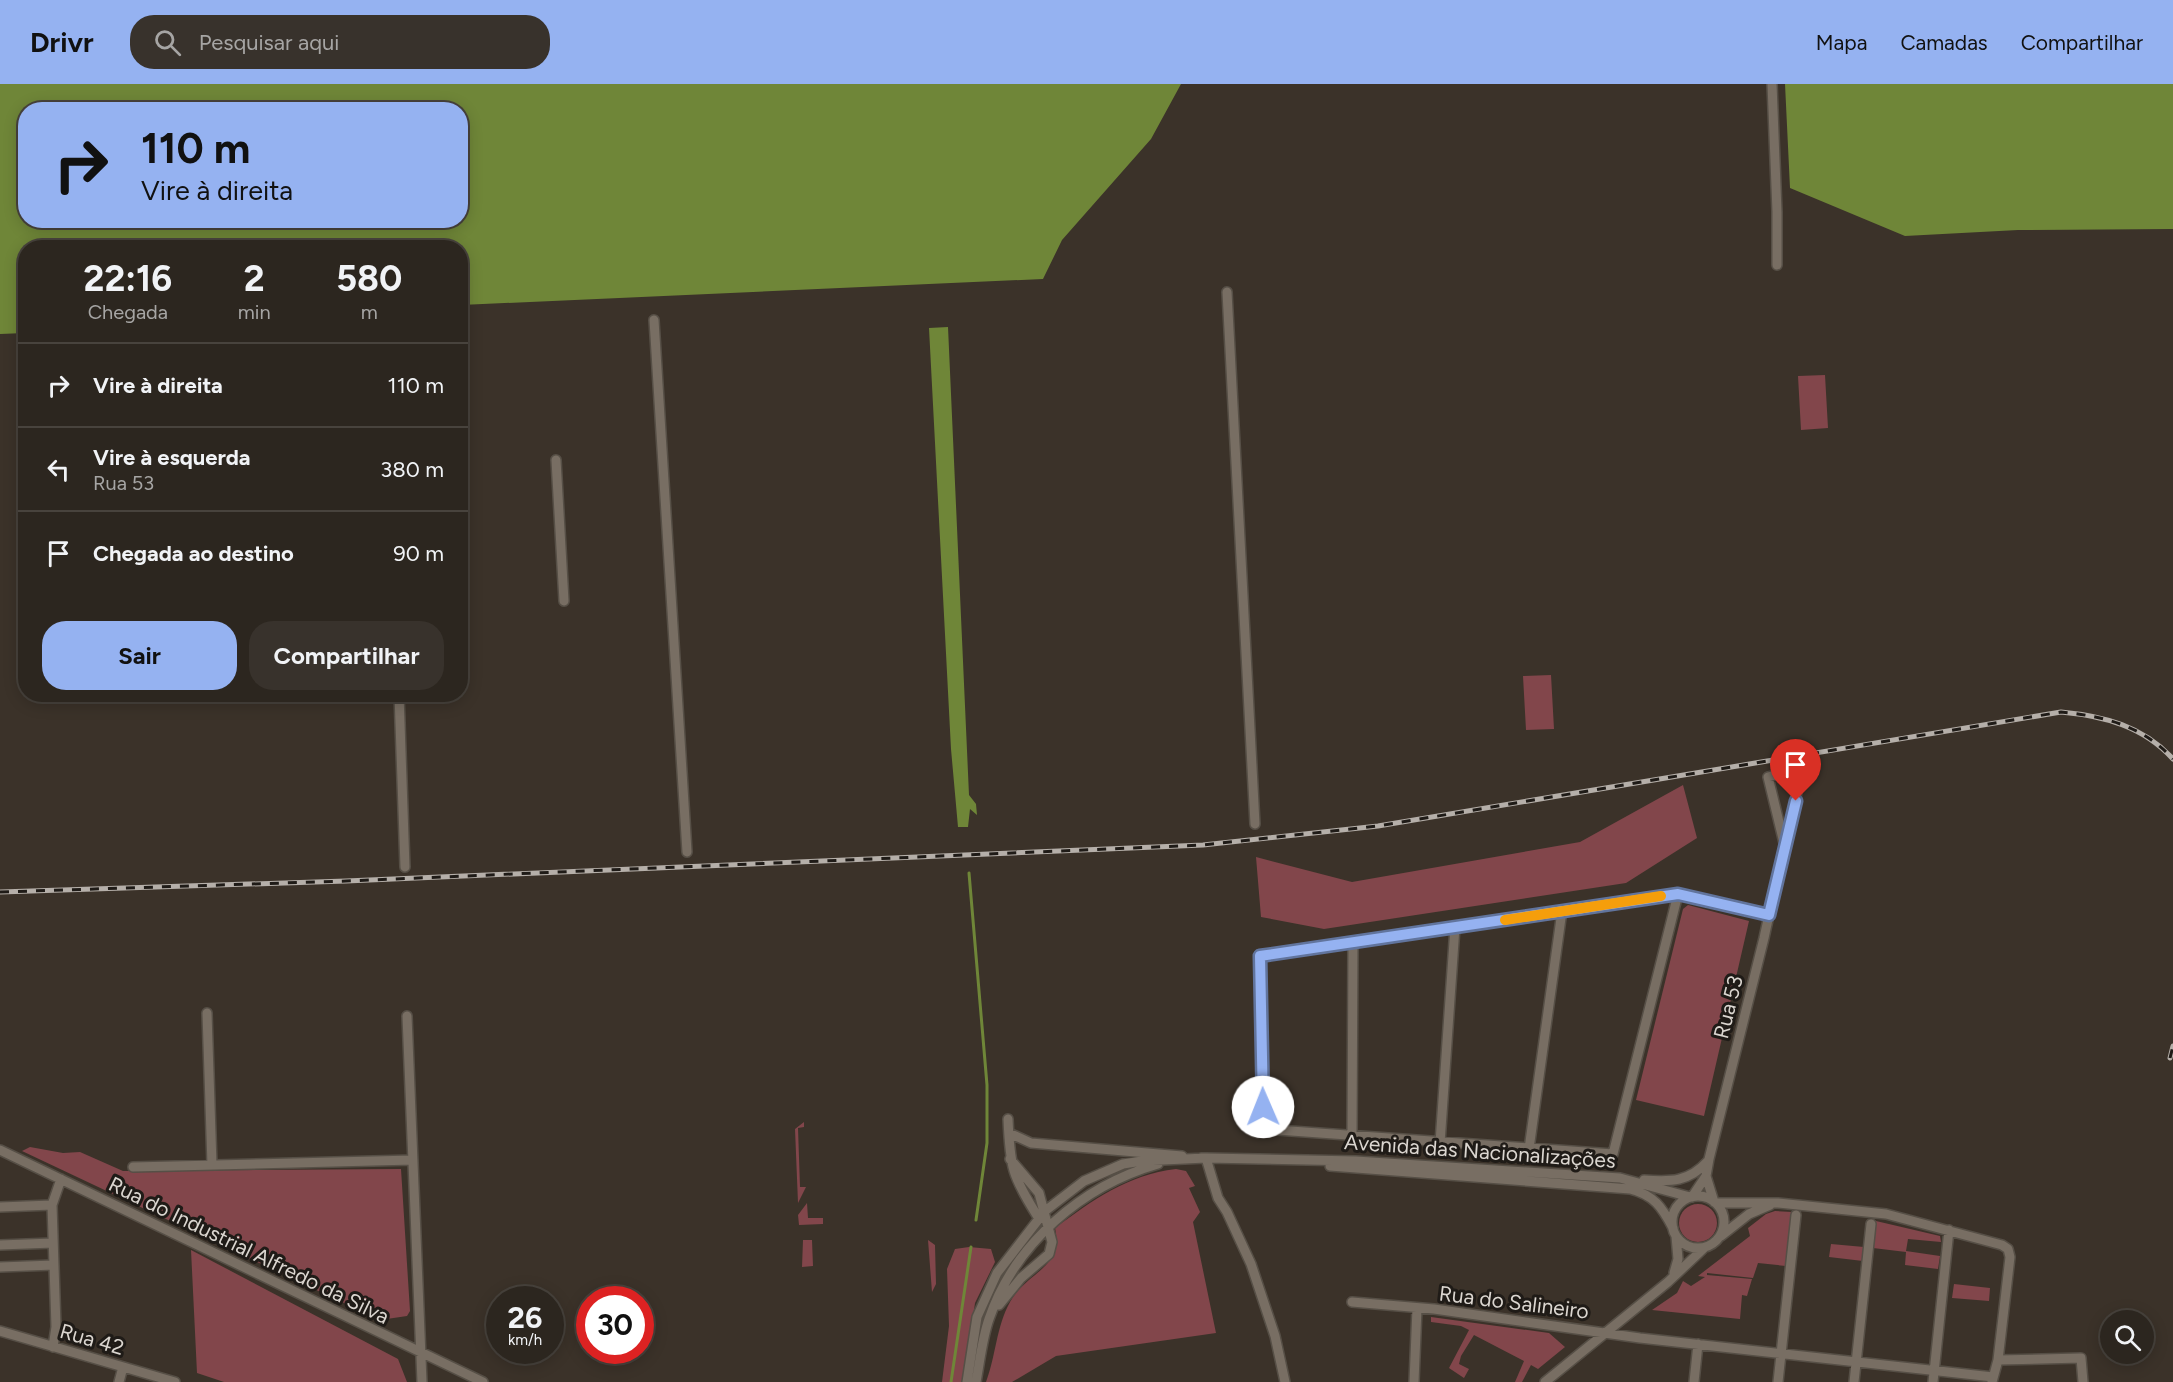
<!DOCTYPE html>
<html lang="pt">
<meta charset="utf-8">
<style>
body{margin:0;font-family:Figtree,sans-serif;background:#38322c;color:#f1f3f6;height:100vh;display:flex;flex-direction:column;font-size:22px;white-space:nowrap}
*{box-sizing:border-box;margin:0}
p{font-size:20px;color:#a6a5a4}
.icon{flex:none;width:33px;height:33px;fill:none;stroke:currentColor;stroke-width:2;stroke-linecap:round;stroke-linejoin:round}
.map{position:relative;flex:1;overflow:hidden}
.details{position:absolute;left:18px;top:156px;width:450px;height:462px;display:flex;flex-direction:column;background:#2c261f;border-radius:24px;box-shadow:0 3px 15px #0003,0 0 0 2px #48433d}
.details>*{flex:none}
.guide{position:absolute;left:18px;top:18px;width:450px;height:126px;border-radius:24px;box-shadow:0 3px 15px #0003,0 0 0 2px #48433d;background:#95b2f1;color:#111;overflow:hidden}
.buttons{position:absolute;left:2100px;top:1226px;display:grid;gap:12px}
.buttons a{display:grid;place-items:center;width:54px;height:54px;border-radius:50%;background:#2c261f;box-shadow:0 3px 15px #0003,0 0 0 2px #48433d;font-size:30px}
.speed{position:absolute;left:486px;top:1202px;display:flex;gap:12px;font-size:30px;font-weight:700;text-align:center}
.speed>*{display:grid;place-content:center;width:78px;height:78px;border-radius:50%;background:#2c261f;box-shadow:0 3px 15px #0003,0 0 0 2px #48433d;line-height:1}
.speed small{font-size:15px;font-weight:400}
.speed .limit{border:9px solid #d22;background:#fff;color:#111}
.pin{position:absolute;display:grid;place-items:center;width:51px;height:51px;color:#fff;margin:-62px -26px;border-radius:50% 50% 50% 0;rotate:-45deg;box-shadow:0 0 6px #0007}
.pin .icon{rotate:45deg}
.me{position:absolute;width:66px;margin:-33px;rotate:359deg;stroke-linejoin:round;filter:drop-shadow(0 0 4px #0008)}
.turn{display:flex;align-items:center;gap:21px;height:126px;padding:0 24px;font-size:27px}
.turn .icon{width:78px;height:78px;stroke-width:2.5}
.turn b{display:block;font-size:42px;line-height:51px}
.eta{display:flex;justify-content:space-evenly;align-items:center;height:102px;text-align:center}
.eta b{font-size:36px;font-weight:700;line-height:42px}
.action{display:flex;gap:12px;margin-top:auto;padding:12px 24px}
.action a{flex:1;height:69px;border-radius:24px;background:#95b2f1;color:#111;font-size:24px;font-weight:700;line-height:69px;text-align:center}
.action a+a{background:#38322c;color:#f1f3f6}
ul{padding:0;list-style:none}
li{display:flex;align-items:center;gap:18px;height:84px;padding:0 24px;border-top:2px solid #48433d}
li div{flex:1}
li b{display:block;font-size:22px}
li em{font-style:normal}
header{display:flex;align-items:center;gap:36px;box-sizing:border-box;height:84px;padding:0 30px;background:#95b2f1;color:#111}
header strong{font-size:28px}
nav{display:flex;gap:33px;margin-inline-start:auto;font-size:21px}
.search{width:420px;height:54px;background:#38322c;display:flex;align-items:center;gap:15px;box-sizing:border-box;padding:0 21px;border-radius:24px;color:#a6a5a4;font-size:22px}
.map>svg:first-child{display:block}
</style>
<header>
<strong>Drivr</strong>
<div class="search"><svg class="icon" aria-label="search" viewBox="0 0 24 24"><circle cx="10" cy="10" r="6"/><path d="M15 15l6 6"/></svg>Pesquisar aqui</div>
<nav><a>Mapa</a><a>Camadas</a><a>Compartilhar</a></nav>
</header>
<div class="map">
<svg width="2173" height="1298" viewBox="0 0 2173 1298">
<rect width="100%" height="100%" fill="#3b3229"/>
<path fill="#82464b" d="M1825,291L1828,344L1801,346L1798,292Z
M1551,591L1554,645L1526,646L1523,592Z
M1683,701L1697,754L1626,799L1324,845L1261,833L1256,773L1352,798L1580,758Z
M1688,821L1749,837L1704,1032L1636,1016L1683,825Z
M804,1038V1043L798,1044L800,1103H806L798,1119L795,1045Z
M30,1063L63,1069L80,1068L123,1087L401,1085L410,1227L407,1232L380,1236L22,1067Z
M1176,1085L1186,1087L1195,1102L1189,1104L1200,1128L1193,1138L1216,1249L1056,1272L1012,1298H986C996,1272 996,1243 1010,1218C1027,1187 1064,1185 1055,1144C1093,1116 1127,1091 1176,1085Z
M807,1119L808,1134H823V1140L799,1141L798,1131Z
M1679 1139a19 19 0 1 1 38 0a19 19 0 1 1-38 0Z
M1775,1127L1792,1128L1786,1182L1758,1179L1753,1194L1707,1189V1191L1752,1195L1747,1212L1742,1211L1740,1235L1652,1226L1677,1209L1683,1197L1691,1202L1705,1193L1698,1192L1750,1152L1748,1144L1766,1130Z
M1876,1137L1940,1152L1941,1158L1908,1155L1906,1167L1940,1172L1938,1185L1905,1181L1906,1168L1873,1164Z
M803,1156H812L813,1182L802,1183Z
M928,1156L935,1161L936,1200L932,1208Z
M1831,1160L1864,1163L1863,1177L1829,1173Z
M969,1163L991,1165L995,1178L975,1219L964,1298H942L949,1242L947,1185L955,1165Z
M191,1166L398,1275L407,1298H224L197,1289Z
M1954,1200L1990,1204L1989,1217L1952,1214Z
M1431,1233L1549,1249L1565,1263L1538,1285L1531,1281L1522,1298H1515L1524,1277L1474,1251L1461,1272L1459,1280L1469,1285L1464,1294L1449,1284L1469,1246L1461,1242L1431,1238Z"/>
<path fill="#6f8638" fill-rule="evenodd" d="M0,0H1181L1151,55L1062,156L1043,195L461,221L460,164H26L25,249L0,250ZM26,26H460V136H26Z
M1785,0H2173V145L2018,146L1905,152L1790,104Z
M948,243L969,711L976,720L977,731L970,725L968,743H958L951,665L929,244Z"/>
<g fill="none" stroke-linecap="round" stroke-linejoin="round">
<path stroke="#6f8638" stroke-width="3" d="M969,789L987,1001V1059L976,1136
M951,1298L971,1163"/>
<defs>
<path id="minor" d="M1772,0L1777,128V181
M1227,208L1255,740
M654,236L687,768
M556,376L564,517
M399,610L405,783
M1678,810L1613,1070L1264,1045L1260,872L1678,810L1769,831
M207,929L212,1081
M407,932L422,1298
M1008,1035C1010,1083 1012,1092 1038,1133
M1009,1049L1031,1059L1182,1072
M1352,1053L1353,858
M1440,1059L1455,843
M1529,1065L1562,827
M0,1066L483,1298
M1201,1074H1206L1218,1114L1227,1128L1251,1180L1275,1252L1285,1298
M1330,1082L1630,1105C1654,1111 1662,1123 1673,1144
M133,1083L413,1076
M1706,1092L1714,1118
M1644,1096C1671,1098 1689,1098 1708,1077
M1672 1138a26 26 0 1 1 52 0a26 26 0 1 1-52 0Z
M1692,1113L1706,1092L1709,1075L1764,854C1776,797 1793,742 1801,684L1768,693L1785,763
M1716,1119H1778L1886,1130L2002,1161L2008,1165L2010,1173L1998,1276L1992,1298
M0,1123L52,1121
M1721,1152L1749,1130L1770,1121
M0,1161L53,1159
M0,1183L54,1181
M1674,1189L1678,1175L1676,1152
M1352,1218L1434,1225L1640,1254L1993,1293
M999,1221L1021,1194L1049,1170L1052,1158L1039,1109L1010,1075
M0,1247L175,1298
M53,1263L56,1243L52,1121L61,1095
M1998,1276L2081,1274L2083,1298
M119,1298L123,1283
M967,1298L977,1233L997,1189L1045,1127L1084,1097L1123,1080L1142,1077L1206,1074L1356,1077L1620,1094L1690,1113
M976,1298C980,1277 982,1255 989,1235C1015,1159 1082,1102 1158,1080
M1414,1298L1417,1224
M1545,1298L1668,1198L1704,1164
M1694,1298L1698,1260
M1778,1298L1796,1131
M1854,1298L1871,1140
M1933,1298L1949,1146"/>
</defs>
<use href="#minor" stroke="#564f46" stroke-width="12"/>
<use href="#minor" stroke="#786e63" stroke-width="9"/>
<defs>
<path id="rail" d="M0,808L346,797L1203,761L1378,742L2061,628C2104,632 2143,642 2173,675
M2170,974L2173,962"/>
</defs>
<use href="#rail" stroke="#b5afa9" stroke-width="5"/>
<use href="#rail" stroke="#1f1b17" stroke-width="3" stroke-dasharray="9" stroke-linecap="butt"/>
</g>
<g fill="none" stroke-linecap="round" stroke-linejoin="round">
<defs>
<path id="route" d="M1263,1023L1260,872L1678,810L1769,831L1796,717"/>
</defs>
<use href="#route" stroke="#61749d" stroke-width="15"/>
<use href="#route" stroke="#95b2f1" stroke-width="10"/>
<path stroke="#f59e0b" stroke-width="10" d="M1505,836L1661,812"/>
</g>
<g text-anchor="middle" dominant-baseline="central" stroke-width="6" stroke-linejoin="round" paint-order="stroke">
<g font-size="21" fill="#dbd6d0" stroke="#1f1b17">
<text transform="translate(1728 923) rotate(-76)">Rua 53</text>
<text transform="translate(1480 1067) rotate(4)">Avenida das Nacionalizações</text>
<text transform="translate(249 1166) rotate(26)">Rua do Industrial Alfredo da Silva</text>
<text transform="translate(1514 1218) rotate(7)">Rua do Salineiro</text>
<text transform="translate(92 1255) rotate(16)">Rua 42</text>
</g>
</g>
</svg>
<div class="buttons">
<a><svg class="icon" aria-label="search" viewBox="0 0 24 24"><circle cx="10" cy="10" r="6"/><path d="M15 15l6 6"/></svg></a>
</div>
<div class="speed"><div>26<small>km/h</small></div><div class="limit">30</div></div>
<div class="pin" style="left:1796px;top:717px;background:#d93025"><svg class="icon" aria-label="arrive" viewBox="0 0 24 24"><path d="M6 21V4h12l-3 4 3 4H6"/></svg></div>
<svg class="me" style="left:1263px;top:1023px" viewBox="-20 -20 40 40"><circle r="19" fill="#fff"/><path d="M0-13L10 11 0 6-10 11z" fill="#95b2f1"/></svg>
<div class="guide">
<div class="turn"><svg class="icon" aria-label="right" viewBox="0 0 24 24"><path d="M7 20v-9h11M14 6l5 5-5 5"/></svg><div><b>110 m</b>Vire à direita</div></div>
</div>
<section class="details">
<div class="eta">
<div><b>22:16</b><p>Chegada</p></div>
<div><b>2</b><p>min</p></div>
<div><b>580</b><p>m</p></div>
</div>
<ul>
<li><svg class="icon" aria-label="right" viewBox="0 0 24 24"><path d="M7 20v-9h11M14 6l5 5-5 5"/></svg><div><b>Vire à direita</b></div><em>110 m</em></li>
<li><svg class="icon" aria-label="left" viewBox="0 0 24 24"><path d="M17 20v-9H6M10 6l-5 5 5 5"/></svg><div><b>Vire à esquerda</b><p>Rua 53</p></div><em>380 m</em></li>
<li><svg class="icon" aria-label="arrive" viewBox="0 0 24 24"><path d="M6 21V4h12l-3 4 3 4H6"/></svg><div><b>Chegada ao destino</b></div><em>90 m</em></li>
</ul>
<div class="action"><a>Sair</a><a>Compartilhar</a></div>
</section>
</div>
